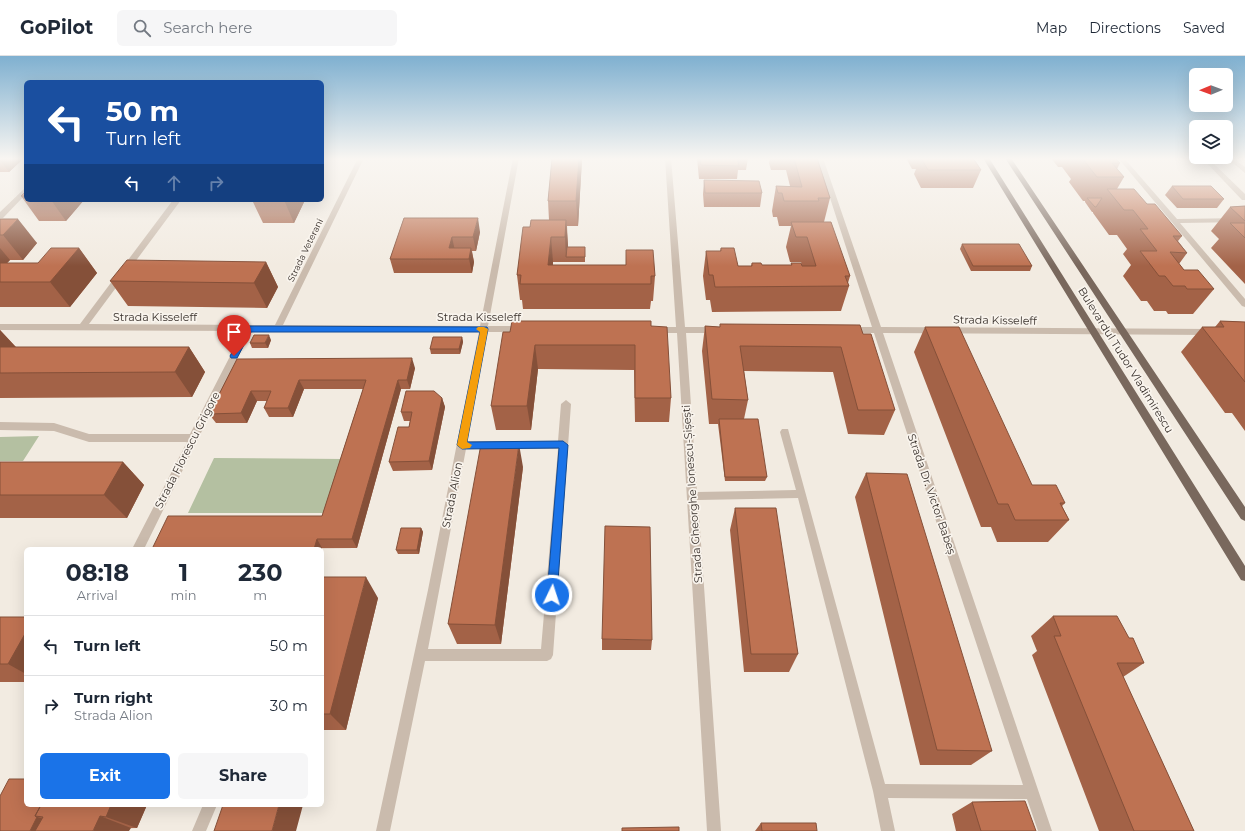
<!DOCTYPE html>
<meta charset="utf-8">
<style>
body{margin:0;font-family:Montserrat,sans-serif;background:#f6f6f7;color:#1f2937;height:100vh;display:flex;flex-direction:column;font-size:15px;white-space:nowrap}
*{box-sizing:border-box;margin:0}
p{font-size:13px;color:#747a83}
.icon{flex:none;width:22px;height:22px;fill:none;stroke:currentColor;stroke-width:2;stroke-linecap:round;stroke-linejoin:round}
.map{position:relative;flex:1;overflow:hidden}
.drawer{position:absolute;left:24px;top:491px;width:300px;height:260px;display:flex;flex-direction:column;background:#fff;border-radius:6px;box-shadow:0 4px 16px #0002}
.drawer>*{flex:none}
.banner{position:absolute;left:24px;top:24px;width:300px;height:122px;border-radius:6px;box-shadow:0 4px 16px #0002;background:#1a4fa0;color:#fff;overflow:hidden}
.needle{width:26px;rotate:269deg}
.tools{position:absolute;left:1189px;top:12px;display:grid;gap:8px}
.tools a{display:grid;place-items:center;width:44px;height:44px;border-radius:6px;background:#fff;box-shadow:0 4px 16px #0002;font-size:20px}
.pin{position:absolute;display:grid;place-items:center;width:34px;height:34px;color:#fff;margin:-41px -17px;border-radius:50% 50% 50% 0;rotate:-45deg;box-shadow:0 0 4px #0007}
.pin .icon{rotate:45deg}
.me{position:absolute;width:44px;margin:-22px;rotate:4deg;stroke-linejoin:round;filter:drop-shadow(0 0 3px #0008)}
.turn{display:flex;align-items:center;gap:14px;height:84px;padding:0 16px;font-size:18px}
.turn .icon{width:52px;height:52px;stroke-width:2.5}
.turn b{display:block;font-size:28px;line-height:34px}
.lanes{display:flex;align-items:center;height:38px;padding:0 16px;background:#0003;justify-content:center;gap:20px;direction:ltr}
.lanes .off{opacity:.35}
.eta{display:flex;justify-content:space-evenly;align-items:center;height:68px;text-align:center}
.eta b{font-size:24px;font-weight:700;line-height:28px}
.primary-button{display:flex;gap:8px;margin-top:auto;padding:8px 16px}
.primary-button a{flex:1;height:46px;border-radius:6px;background:#1a73e8;color:#fff;font-size:16px;font-weight:700;line-height:46px;text-align:center}
.primary-button a+a{background:#f6f6f7;color:#1f2937}
ul{padding:0;list-style:none}
li{display:flex;align-items:center;gap:12px;height:60px;padding:0 16px;border-top:1px solid #e0e1e3}
li div{flex:1}
li b{display:block;font-size:15px}
li em{font-style:normal}
header{display:flex;align-items:center;gap:24px;box-sizing:border-box;height:56px;padding:0 20px;background:#fff;border-bottom:1px solid #e0e1e3}
header strong{font-size:19px}
nav{display:flex;gap:22px;margin-inline-start:auto;font-size:14px}
.search{width:280px;height:36px;background:#f6f6f7;display:flex;align-items:center;gap:10px;box-sizing:border-box;padding:0 14px;border-radius:6px;color:#747a83;font-size:15px}
.map>svg:first-child{display:block}
</style>
<header>
<strong>GoPilot</strong>
<div class="search"><svg class="icon" aria-label="search" viewBox="0 0 24 24"><circle cx="10" cy="10" r="6"/><path d="M15 15l6 6"/></svg>Search here</div>
<nav><a>Map</a><a>Directions</a><a>Saved</a></nav>
</header>
<div class="map">
<svg width="1245" height="775" viewBox="0 0 1245 775">
<rect width="100%" height="100%" fill="#f2ebe1"/>
<path fill="#b4c0a1" d="M39,380L23,405H0V381Z
M214,402L343,403L325,457H188Z"/>
<g fill="none" stroke-linecap="round" stroke-linejoin="round">
<path fill="#cabbad" fill-rule="evenodd" d="M358,102H364L283,269L480,270L513,102H519L488,270H524L528,273L524,276H487L467,385H558L561,348L566,344L571,348L553,599L551,603L547,605H425L390,775H376L428,534L479,276L251,275L144,493H132L187,386H89L54,375L0,374V366L54,367L89,378H190L243,275L0,274V268H80L173,144H181L89,268L275,269ZM466,393H558L541,593H428Z
M665,102H671L685,271H718L722,274L718,277H686L697,436L796,434L780,376L782,373H788L885,728L1023,729L874,277H848L844,274L848,271H872L817,102H823L881,271L1210,273L1214,276L1210,279L883,277L1052,775H1038L1027,743L888,742L895,775H881L873,735L798,442L698,444L721,775H707L677,277H654L650,274L654,271H676Z
M1118,102H1124L1177,163L1245,162V166L1180,167L1245,243V251L1242,250Z
M1202,102H1208L1245,138V144H1242Z
M1227,102H1233L1245,111V117Z
M26,132V138L3,162H0V156L24,133Z
M203,749H217L206,775H192Z"/>
<path fill="#79685d" fill-rule="evenodd" d="M983,102H989L1245,510V525L1241,524Z
M1005,102H1011L1245,451V465L1241,463Z"/>
</g>
<path fill="#a36247" d="M0,102H26V103H23L9,116H0Z
M552,102H582L578,170H567L568,191H585V206H553V209L655,220L653,245H651L650,253H523L522,244H520L517,219L530,171L549,164L548,145Z
M697,102H748L746,114H738L737,123H699Z
M770,102H817L830,142L824,166L850,220L848,227L849,230L841,255L712,256L710,244H706L703,220L706,195H720L721,192L738,210H751L752,207L762,209H791V207L802,210L801,206H790L786,191L791,170H779L777,161H773L772,155L776,130H790L786,114H771L769,107Z
M906,102H973L981,114L973,132H921L914,118L916,113H912Z
M1051,102H1115L1120,107L1117,113L1124,121L1117,133L1147,148L1182,180L1178,185L1187,197L1179,208L1184,214L1214,233L1193,258H1168L1166,255H1154L1147,245H1141L1123,220L1131,209L1123,198L1127,193L1117,179H1109L1093,157V156H1092L1085,146V145H1083L1069,126L1071,123L1062,111H1058Z
M704,124L762,137L760,151H704L703,138Z
M1172,130L1224,143L1217,152H1177L1165,139Z
M26,135V144H84L66,165H39L21,140Z
M252,144H305L294,167H263Z
M1245,150V228L1211,192L1219,183L1211,175L1230,151Z
M404,162L480,176L476,195H472L474,206L472,217H394L390,203Z
M0,163L37,187L23,204H10L7,207H38L79,192L97,217L70,251H0Z
M962,188L1032,210L1030,215H971L960,193Z
M266,206L278,231L267,252L128,250L110,225Z
M1220,265L1245,266V375L1232,357H1225L1181,296L1202,271H1215Z
M720,268L863,278L895,354L884,379L848,378L833,316L744,315L748,344L744,363L767,421L765,425H725L718,368H709L702,295L705,270L720,271Z
M651,270L671,342L669,366H635L634,314L538,313L531,374H496L491,350L510,276Z
M925,271L1032,429L1065,447L1062,450L1069,464L1048,486H997L991,471H981L914,296Z
M0,274L16,291H189L205,316L192,341L0,342Z
M462,281L463,286L460,298H431L430,293Z
M271,284L268,292H252L250,287Z
M237,303L415,312L410,333H401L357,492L152,493L322,460L363,333H304L293,361H269L264,352L267,345H257L247,367H216L209,358Z
M442,342L445,351L432,414L393,415L389,406L409,371L410,365H404L401,356Z
M0,406H123L144,429L127,462H0Z
M523,411L501,588H457L448,568Z
M866,417L992,695L971,709H920L855,441Z
M735,452L798,598L789,616H744L730,474Z
M421,472L423,476L419,498H398L396,494Z
M322,521L378,542L346,674H322V675Z
M1053,560L1129,582L1144,607L1123,621L1194,775H1099L1032,599L1037,595L1031,580Z
M0,561H26V626H0Z
M602,583L652,584L651,594H602Z
M972,746L1036,775H956L952,758Z
M26,749H147L137,772L0,775Z
M761,767L817,775H755Z"/>
<path fill="#855039" d="M0,102H22L23,103L9,116L0,104Z
M322,102H325L322,108Z
M579,102H582V105L578,170L576,145Z
M51,144H84L66,165Z
M284,144H305L294,167Z
M478,162L480,176L476,195L473,181Z
M18,163L37,187L23,204L3,179Z
M566,164L568,189L567,201H566L565,181Z
M452,181L455,195L449,192Z
M551,181L553,206L551,228L548,209Z
M0,192L10,204L0,214Z
M79,192L97,217L70,251L50,226Z
M471,192L474,206L472,217L469,203Z
M266,206L278,231L267,252L254,227Z
M0,274L23,299L0,306Z
M269,279L271,284L268,292L265,287Z
M462,281L463,286L460,298L459,293Z
M535,289L538,313L531,374L527,350Z
M189,291L205,316L192,341L175,316Z
M412,302L415,312L410,333L407,324Z
M299,324L304,333L293,361L288,352Z
M398,324L401,333L357,492L352,483Z
M251,335L257,345L247,367L241,357Z
M442,342L445,351L432,414L429,405Z
M519,388L523,411L501,588L495,569Z
M123,406L144,429L127,462L104,439Z
M421,472L423,476L419,498L417,494Z
M317,483L322,492V493H314Z
M366,521L378,542L346,674L330,658Z
M26,576V618L8,608Z
M111,749H147L137,772L106,761Z
M279,749H303L296,775H272Z
M100,760L131,772L129,775H93Z
M37,761L44,763L38,775H30Z"/>
<path fill="#be7252" stroke="#855039" d="M552,102H579L576,145H548Z
M700,102H737L739,110L701,109Z
M794,102H817L830,142H818L819,145H784L782,137H778L776,130L802,131Z
M921,102H973L981,114H928Z
M1082,102H1115L1120,107H1112L1124,121H1097Z
M704,124L759,125L762,137H705Z
M1172,130H1211L1224,143H1183Z
M1107,133H1134L1147,148H1155L1182,180H1173L1187,197L1170,196L1184,214H1198L1214,233H1187L1185,230H1173L1165,220H1159L1140,195H1157L1140,173H1148L1133,154H1124Z
M26,135V140H21Z
M1087,142H1102L1096,151H1095Z
M1245,150V165L1230,151Z
M404,162H478L473,181H452L449,192H471L469,203H390Z
M0,163H18L3,179H0Z
M531,164H566L565,181H551L548,209H626V194H653L655,220H651V228H520L521,219H517L523,171H530Z
M791,166H831L850,220H845L849,230L715,231L713,219H709L706,195H721V192H734L738,210H752V207H761L762,209H792L791,207H801L802,210H816L807,181H796Z
M1230,167H1245V182Z
M962,188H1019L1032,210H973Z
M567,191H585V201H566Z
M51,192H79L50,226H0V207H38Z
M127,204L266,206L254,227L110,225Z
M512,265H651V270L667,271L671,342H635V289H535L527,350H491L503,276H510Z
M1220,265L1245,266V326L1202,271H1224Z
M720,268L860,269L863,278H871L895,354H858L841,291L740,290L748,344L712,343L705,270L720,271Z
M925,271H959L1032,429H1056L1065,447H1060L1069,464H1015L1008,448H998Z
M254,279H269L265,287H250Z
M433,281H462L459,293H430Z
M0,291H189L175,316L0,317Z
M412,302L407,324H398L352,483H317L314,493H152L168,460H322L366,324H299L288,352H264L271,335H251L241,357L209,358L237,303Z
M406,335H434L442,342L429,405L389,406L398,371H409L412,356H401Z
M719,363H758L767,421H725Z
M481,388H519L495,569L448,568Z
M0,406H123L104,439H0Z
M866,417L907,418L992,695L937,694Z
M735,452H776L798,598H751Z
M605,470L650,471L652,584L602,583Z
M401,472H421L417,494H396Z
M322,521H366L330,658H322Z
M1053,560H1117L1129,582H1133L1144,607H1117L1194,775H1134L1054,580H1061Z
M0,561H26V576L8,608H0Z
M9,723H26V749H41L35,760L37,761L30,775H0V740Z
M1025,745L1036,775H981L972,746Z
M41,749H111L106,761L100,760L93,775H35L43,761L35,760Z
M223,749H279L272,775H214Z
M761,767H816L817,775H762Z
M679,771V775H622V772Z"/>
<linearGradient id="sky" x2="0" y2="1"><stop stop-color="#7fb0d0"/><stop offset="0.49" stop-color="#f9f6f2"/><stop offset="1" stop-color="#f9f6f2" stop-opacity="0"/></linearGradient>
<rect width="1245" height="210" fill="url(#sky)"/>
<path fill="#1a73e8" stroke="#114b97" d="M248,270L487,271L488,273L467,386L563,385L568,389L557,539L556,543L552,544L548,543L547,539L559,392L462,393L457,389L480,276H251L237,302H231L230,300L244,273Z"/>
<path fill="#f59e0b" d="M478,271H484L488,273L467,386L472,389L470,392L462,393L457,389L480,276L476,273Z"/>
<g text-anchor="middle" dominant-baseline="central" stroke-width="3.5" stroke-linejoin="round" paint-order="stroke">
<g font-size="9" fill="#38302b" stroke="#f9f4ed">
<text transform="translate(305 194) rotate(-64)">Strada Veterani</text>
</g>
<g font-size="11" fill="#38302b" stroke="#f9f4ed">
<text x="155" y="261">Strada Kisseleff</text>
<text x="479" y="261">Strada Kisseleff</text>
<text transform="translate(995 264) rotate(1)">Strada Kisseleff</text>
<text transform="translate(1126 304) rotate(58)">Bulevardul Tudor Vladimirescu</text>
<text transform="translate(187 394) rotate(-63)">Strada Florescu Grigore</text>
<text transform="translate(692 438) rotate(-94)">Strada Gheorghe Ionescu-Șișești</text>
<text transform="translate(932 438) rotate(71)">Strada Dr. Victor Babeș</text>
<text transform="translate(452 439) rotate(-79)">Strada Alion</text>
</g>
</g>
</svg>
<div class="tools">
<a><svg class="needle" viewBox="-14 -14 28 28"><path d="M0-13l5 13h-10z" fill="#e53935"/><path d="M0 13l5-13h-10z" fill="#747a83"/></svg></a>
<a><svg class="icon" aria-label="layers" viewBox="0 0 24 24"><path d="M12 4l9 5-9 5-9-5zM3 14l9 5 9-5"/></svg></a>
</div>
<div class="pin" style="left:234px;top:300px;background:#d93025"><svg class="icon" aria-label="arrive" viewBox="0 0 24 24"><path d="M6 21V4h12l-3 4 3 4H6"/></svg></div>
<svg class="me" style="left:552px;top:539px" viewBox="-20 -20 40 40"><circle r="17" fill="#1a73e8" stroke="#fff" stroke-width="3"/><path d="M0-11L8 9 0 5-8 9z" fill="#fff"/></svg>
<div class="banner">
<div class="turn"><svg class="icon" aria-label="left" viewBox="0 0 24 24"><path d="M17 20v-9H6M10 6l-5 5 5 5"/></svg><div><b>50 m</b>Turn left</div></div>
<div class="lanes"><svg class="icon" aria-label="left" viewBox="0 0 24 24"><path d="M17 20v-9H6M10 6l-5 5 5 5"/></svg><svg class="icon off" aria-label="ahead" viewBox="0 0 24 24"><path d="M12 20V5M6 11l6-6 6 6"/></svg><svg class="icon off" aria-label="right" viewBox="0 0 24 24"><path d="M7 20v-9h11M14 6l5 5-5 5"/></svg></div>
</div>
<section class="drawer">
<div class="eta">
<div><b>08:18</b><p>Arrival</p></div>
<div><b>1</b><p>min</p></div>
<div><b>230</b><p>m</p></div>
</div>
<ul>
<li><svg class="icon" aria-label="left" viewBox="0 0 24 24"><path d="M17 20v-9H6M10 6l-5 5 5 5"/></svg><div><b>Turn left</b></div><em>50 m</em></li>
<li><svg class="icon" aria-label="right" viewBox="0 0 24 24"><path d="M7 20v-9h11M14 6l5 5-5 5"/></svg><div><b>Turn right</b><p>Strada Alion</p></div><em>30 m</em></li>
</ul>
<div class="primary-button"><a>Exit</a><a>Share</a></div>
</section>
</div>
